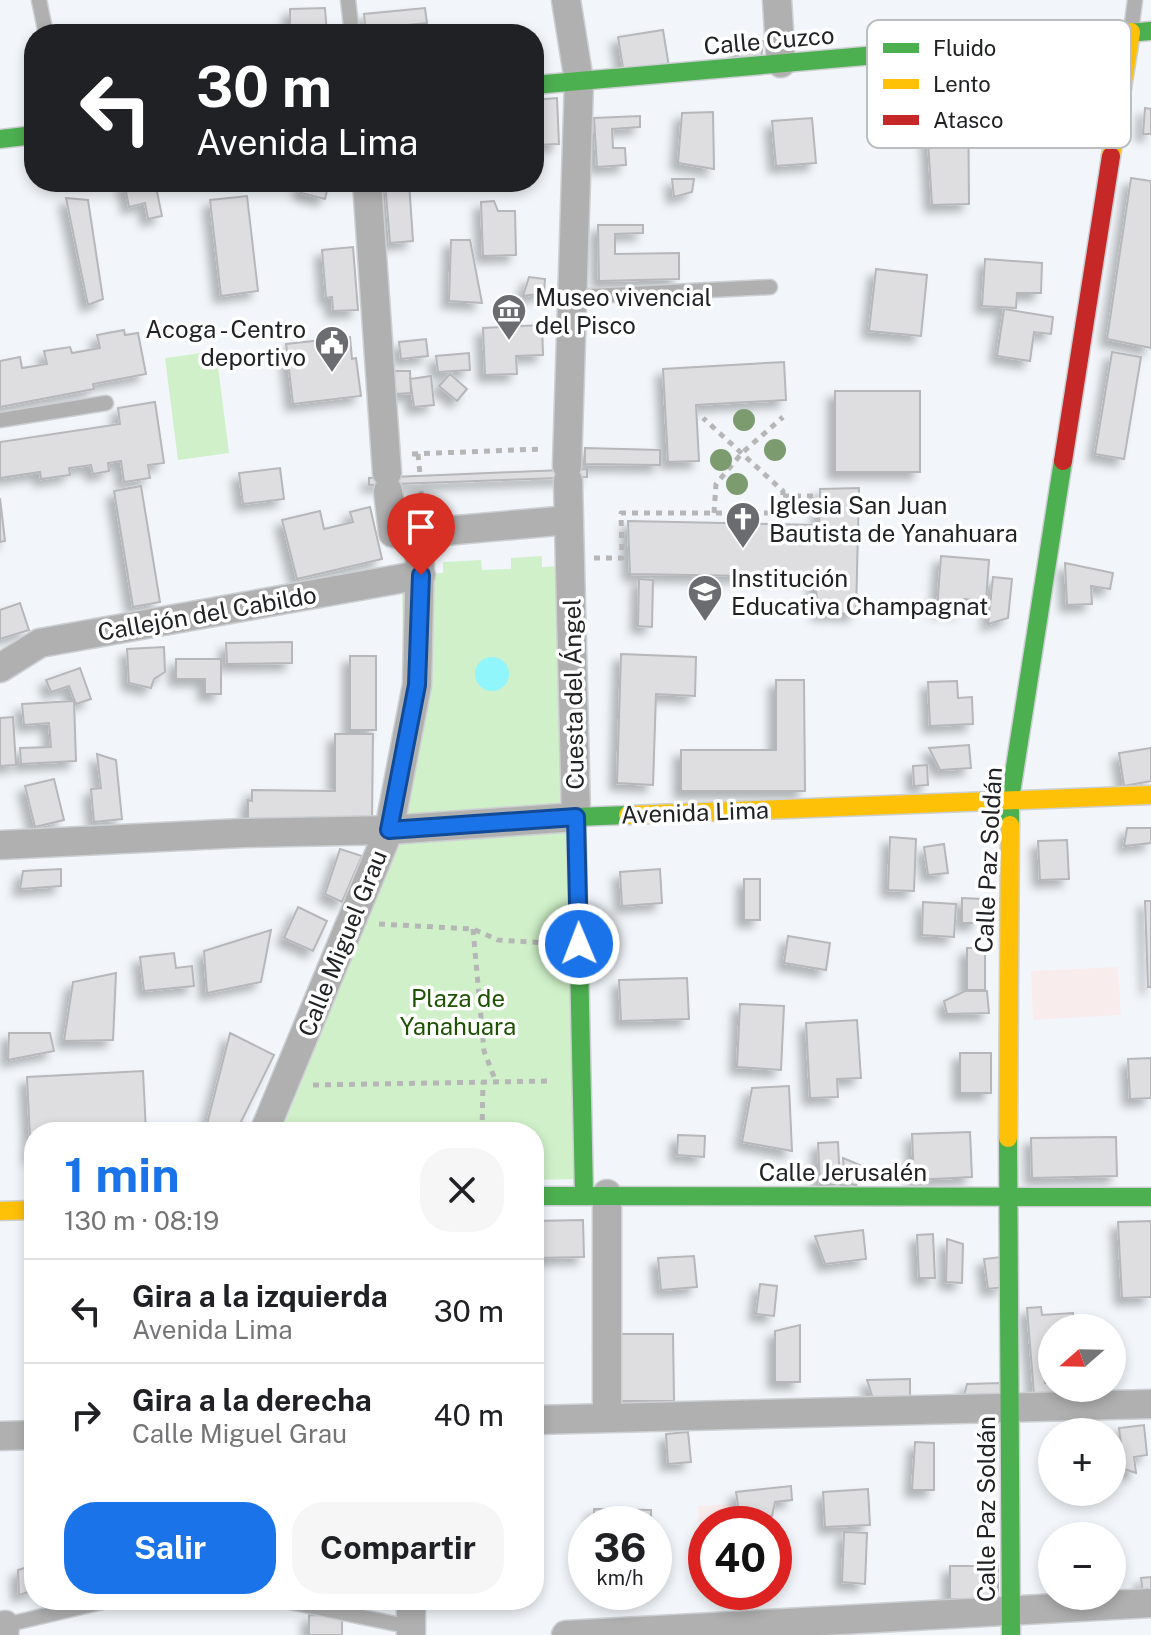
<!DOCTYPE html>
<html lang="es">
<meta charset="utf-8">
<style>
body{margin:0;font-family:"Public Sans",sans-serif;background:#f6f6f6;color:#202124;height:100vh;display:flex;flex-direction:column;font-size:30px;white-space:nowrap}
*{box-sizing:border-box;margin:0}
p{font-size:26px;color:#757577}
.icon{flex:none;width:44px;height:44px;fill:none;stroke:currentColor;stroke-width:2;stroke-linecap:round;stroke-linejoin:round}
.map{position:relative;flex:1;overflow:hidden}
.sheet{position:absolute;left:24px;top:1122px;width:520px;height:488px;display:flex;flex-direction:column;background:#fff;border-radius:32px;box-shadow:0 4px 12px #0003}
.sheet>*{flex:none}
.banner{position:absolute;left:24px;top:24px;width:520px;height:168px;border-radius:32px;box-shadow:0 4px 12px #0003;background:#202124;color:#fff;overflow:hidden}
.needle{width:52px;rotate:250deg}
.tools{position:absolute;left:1038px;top:1314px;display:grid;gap:16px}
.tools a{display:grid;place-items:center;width:88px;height:88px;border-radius:50%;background:#fff;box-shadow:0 4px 12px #0003;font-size:40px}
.speed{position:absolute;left:568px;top:1506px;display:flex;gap:16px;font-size:40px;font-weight:700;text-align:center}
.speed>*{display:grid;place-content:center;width:104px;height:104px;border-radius:50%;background:#fff;box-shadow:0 4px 12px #0003;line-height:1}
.speed small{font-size:20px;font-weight:400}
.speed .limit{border:12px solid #d22;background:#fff;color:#111}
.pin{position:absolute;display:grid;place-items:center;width:68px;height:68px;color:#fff;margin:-82px -34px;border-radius:50% 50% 50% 0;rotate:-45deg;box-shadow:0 0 8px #0007}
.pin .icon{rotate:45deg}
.me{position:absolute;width:88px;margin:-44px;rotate:359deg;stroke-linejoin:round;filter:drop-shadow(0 0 6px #0008)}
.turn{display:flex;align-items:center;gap:28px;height:168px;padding:0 40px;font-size:36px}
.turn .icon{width:104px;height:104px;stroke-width:2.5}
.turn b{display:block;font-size:56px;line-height:68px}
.round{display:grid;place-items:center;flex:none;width:84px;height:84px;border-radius:32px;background:#f6f6f6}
.overview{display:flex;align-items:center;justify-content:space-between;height:136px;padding:0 40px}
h1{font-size:48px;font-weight:700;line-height:60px;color:#1a73e8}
.button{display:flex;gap:16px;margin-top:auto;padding:16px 40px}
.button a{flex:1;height:92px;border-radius:32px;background:#1a73e8;color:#fff;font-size:32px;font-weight:700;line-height:92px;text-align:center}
.button a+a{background:#f6f6f6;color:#202124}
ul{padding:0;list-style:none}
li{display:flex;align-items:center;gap:24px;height:104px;padding:0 40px;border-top:2px solid #e0e0e0}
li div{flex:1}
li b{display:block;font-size:30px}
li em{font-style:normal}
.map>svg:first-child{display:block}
</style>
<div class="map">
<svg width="1151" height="1635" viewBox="0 0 1151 1635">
<defs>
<filter id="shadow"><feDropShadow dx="-7" dy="7" stdDeviation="4" flood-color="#0004"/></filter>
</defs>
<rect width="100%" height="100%" fill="#f2f6fa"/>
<path fill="#f9eced" d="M1118,967L1121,1015L1033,1020L1031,971Z
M731,1504L732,1524H706V1585H701L698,1506Z"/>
<path fill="#cff0c8" d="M216,351L229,453L178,460L165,358Z
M542,556V567L563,566L577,803L405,820L402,575L443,573V562L481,560L482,570L511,569V558Z
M582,823L577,1179L534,1180V1132H281L400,839Z"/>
<path fill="#91f5fc" d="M475 674a17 17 0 1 1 34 0a17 17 0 1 1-34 0Z"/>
<path fill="#dedee1" stroke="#b7b7ba" stroke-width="2" filter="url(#shadow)" d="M325,8L327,34H290V9Z
M425,8L427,23L399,26L400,34H366L364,14Z
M663,30L669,67L624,74L618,37Z
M740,38L763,41L761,60L738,57Z
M968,89L969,204L932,205L925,92Z
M557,98L559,144L534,145V100Z
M1145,108L1151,109V134H1143Z
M713,112L714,169L678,163L682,113Z
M640,116V127L612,129L613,148H625L626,165L597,167L594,118Z
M812,118L816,163L776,166L772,121Z
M1131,178L1151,181V348L1107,339Z
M672,179H694L692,192L674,197Z
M124,182H155L162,216L148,219L145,203L129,207Z
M300,182H329L325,199L301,193Z
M385,182H409L413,241L390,243Z
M247,196L258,291L221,296L210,200Z
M66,198L88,200L103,299L88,305Z
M494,201L498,211H515L516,255L483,256L481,202Z
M598,225H643V233L615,234V254L679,253V279L599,281Z
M451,240H470L482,303L449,301Z
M353,247L358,310L333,311L332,297L326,298L322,250Z
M985,259L1042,263L1041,293H1017L1016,308L982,306Z
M876,269L927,275L921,336L869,331Z
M529,277L545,279L544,293L523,296Z
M1004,309L1053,317L1051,334L1034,332L1030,361L997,356Z
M542,325L543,355L516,356L517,374L485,375L483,328Z
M124,330L125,335L138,333L146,374L93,384L94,389L0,407V361L20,357L22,368L47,364L44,351L70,347L72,353L100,348L97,335Z
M350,337L352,359L356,358L361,396L293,404L286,344Z
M426,339L428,356L401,359L399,342Z
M1112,352L1141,357L1124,459L1095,454Z
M469,353L470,370L438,372L436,356Z
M784,362L786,400L696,405L699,461L668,462L663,369Z
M394,371H410L411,393L395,394Z
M450,374L467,389L457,401L439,386Z
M431,376L434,405L414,407L410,379Z
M835,391H920V472H835Z
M155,402L164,463L148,465L150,478L124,482L121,461L108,463L109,471L93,474L91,465L69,468L70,475L41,479L40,472L0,478V442L120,424L118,408Z
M585,448L660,450V465L585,464Z
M280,468L284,499L243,504L239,473Z
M587,469V477L369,485V478Z
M141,486L160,602L133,607L114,491Z
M859,488L856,614L819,613L814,577L630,574L628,521L819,525L820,489Z
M0,498L5,541L0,542Z
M370,507L382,559L297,579L282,520L320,511L324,529L353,522L350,512Z
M941,556L989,560L986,601L964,599L960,611L937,609Z
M1065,563L1113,573L1110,589L1091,586L1092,604L1067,605Z
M993,577L1012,579L1008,618L988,624Z
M639,579L653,580L652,627L638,626Z
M20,603L29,630L0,639V610Z
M292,642V663L227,664L226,643Z
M164,647L165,672L154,679L151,688L129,683L127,649Z
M621,654L696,657L695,696L656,694L653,785L617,783Z
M350,656H376V730H350Z
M176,659H221V694H205V679H176Z
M80,668L91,699L76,704L69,686L51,692L46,680Z
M776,680H804L805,791H681V750H776Z
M957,681L958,698L972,697L973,724L930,726L928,682Z
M74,701L76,761L21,764L20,748L51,747L49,723L24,725L22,704Z
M13,717L16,765L0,766V718Z
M335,734H373L372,822L248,820V800L252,801V790L335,791Z
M969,745L971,768L940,770L929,748Z
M1151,748V781L1124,786L1119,753Z
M97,754L116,760L122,819L94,822L91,789L101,788Z
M927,765L928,785L914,786L913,766Z
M54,779L64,820L35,827L25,786Z
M1127,828H1151V843L1124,846Z
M890,837L916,839L914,891L888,890Z
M1067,840L1069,879L1040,880L1038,841Z
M944,844L948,873L928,875L924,847Z
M340,849L362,856L342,902L325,894Z
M61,869V886L20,889L23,871Z
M660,869L662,903L622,906L620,872Z
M744,879H760V920H744Z
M962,898L983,899L977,923H962Z
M1145,901H1151V987H1148Z
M923,902L956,904L954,937L922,935Z
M298,907L327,921L313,951L284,938Z
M271,930L261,982L207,993L204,951Z
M788,936L830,943L826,970L784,963Z
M967,948H985V990H967Z
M174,953L176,968L192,966L194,986L144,991L140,957Z
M116,973L113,1040L64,1041L73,982Z
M687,978L689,1019L621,1021L619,980Z
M965,991H987L989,1013L947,1014L944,1001Z
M740,1004L784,1006L781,1070L737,1067Z
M857,1020L861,1078L837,1079L838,1097L810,1098L806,1023Z
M9,1033H50L54,1051L8,1060Z
M230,1033L274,1055L236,1132H205Z
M960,1053H991V1093H960Z
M1151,1058V1098L1130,1099L1128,1059Z
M143,1071L146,1132H34V1157H31L27,1077Z
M789,1086L792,1151L742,1142L752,1088Z
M970,1132L972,1177L914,1180L912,1134Z
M678,1135L705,1136L704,1157L677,1155Z
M1116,1137L1117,1176L1032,1178L1031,1138Z
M838,1142L840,1184L820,1185L818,1143Z
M843,1158L860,1165L856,1186L845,1181Z
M583,1220L584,1257L534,1258V1221Z
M1151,1221V1297L1122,1298L1118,1222Z
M863,1230L866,1259L825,1264L815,1236Z
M933,1234L935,1278H919L917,1235Z
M947,1239L963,1244L962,1283L946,1282Z
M694,1256L697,1287L661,1290L658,1258Z
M1000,1257L1004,1287L988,1289L984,1259Z
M760,1284L777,1286L774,1316L756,1314Z
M1041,1307L1042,1315L1073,1313L1074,1328H1052V1343L1042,1344L1045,1383L1052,1382V1388H1070L1071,1391L1034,1394L1027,1308Z
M800,1325V1382H775V1331Z
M609,1334H673L674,1401H610Z
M910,1379V1401L874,1402L867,1380Z
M1002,1383V1399H963L967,1384Z
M1144,1425L1147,1455L1134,1457L1136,1473L1124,1469L1119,1428Z
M688,1432L691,1462L668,1464L666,1434Z
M915,1442L934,1443V1490H912Z
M791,1486L792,1500L775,1502L772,1516L740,1519L736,1492Z
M868,1489L870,1525L825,1527L823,1492Z
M594,1509L651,1510V1524H594Z
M844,1532L867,1533L865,1584L842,1582Z
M34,1565V1590L19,1595L18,1570Z
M950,1566H998V1599H950Z
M1151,1577V1602L1144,1603L1141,1578Z
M309,1615L342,1616V1635H309Z"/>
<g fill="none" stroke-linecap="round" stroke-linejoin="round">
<defs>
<path id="lane" d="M39,0L46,34
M348,0L352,34
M1131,31L1135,0
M572,297L770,287
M0,420L106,403
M280,1600L411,1627
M5,1625L111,1600"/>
<path id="street" d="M566,0L579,81L567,466
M777,0L781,63
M367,182L387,473
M388,491L393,533L425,538
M425,538L433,532L569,520
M0,668L40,643L421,575
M0,845L243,833L389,830L576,817L568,481
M264,1132L389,830L417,685L420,552L425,538
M607,1194V1418
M534,1420L1151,1404
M0,1436L34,1435
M4,1635L5,1625
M411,1635V1600
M566,1635L1151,1603"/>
<path id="fast" d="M534,85L1151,31
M0,139L34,135
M1010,825V799L1063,461
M1008,1138L1011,1635
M584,1194L576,817L628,815
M534,1196L1151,1197"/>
<path id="slow" d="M1111,156L1131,32
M628,815L1151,795
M1008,1138L1010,825
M0,1211L34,1210"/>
<path id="jam" d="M1063,461L1111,156"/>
</defs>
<use href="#lane" stroke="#cdd0d3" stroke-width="17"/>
<use href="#street" stroke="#cdd0d3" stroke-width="31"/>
<use href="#fast" stroke="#cdd0d3" stroke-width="21"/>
<use href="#slow" stroke="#cdd0d3" stroke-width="21"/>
<use href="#jam" stroke="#cdd0d3" stroke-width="21"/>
<path stroke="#b6b6b7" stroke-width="5" stroke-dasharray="6 6" stroke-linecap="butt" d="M412,454L542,449
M418,454L420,474
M421,491L422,500
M783,496H814
M714,513L716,484L742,453L783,417
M594,558H622L621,513H782L783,491L703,418
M379,924L473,929L498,940L547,943
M473,929L484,1051L496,1082
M313,1085L551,1081
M482,1132L483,1082"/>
<use href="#lane" stroke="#b1b0b0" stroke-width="14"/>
<use href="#street" stroke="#b1b0b0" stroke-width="28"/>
<use href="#fast" stroke="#4caf50" stroke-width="18"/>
<use href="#slow" stroke="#ffc107" stroke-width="18"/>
<use href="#jam" stroke="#c62828" stroke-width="18"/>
</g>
<g fill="#7c9c70">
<circle cx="744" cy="420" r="11"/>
<circle cx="775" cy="450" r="11"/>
<circle cx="721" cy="460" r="11"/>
<circle cx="737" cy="484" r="11"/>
</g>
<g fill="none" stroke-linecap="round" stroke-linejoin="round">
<defs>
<path id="route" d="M421,575L417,685L389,830L576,817L579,944"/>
</defs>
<use href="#route" stroke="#114b97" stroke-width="20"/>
<use href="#route" stroke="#1a73e8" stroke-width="14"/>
</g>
<defs>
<symbol id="museum-pin" viewBox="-11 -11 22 30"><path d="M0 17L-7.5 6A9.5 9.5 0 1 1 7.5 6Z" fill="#6a6c6f" stroke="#fff"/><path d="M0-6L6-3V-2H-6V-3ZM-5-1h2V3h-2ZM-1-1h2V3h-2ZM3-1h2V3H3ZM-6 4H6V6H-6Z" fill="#fff"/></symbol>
<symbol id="civic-pin" viewBox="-11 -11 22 30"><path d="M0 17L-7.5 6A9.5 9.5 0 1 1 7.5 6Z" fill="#6a6c6f" stroke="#fff"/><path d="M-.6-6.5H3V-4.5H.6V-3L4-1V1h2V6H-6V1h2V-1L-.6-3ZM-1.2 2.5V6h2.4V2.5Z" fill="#fff"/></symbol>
<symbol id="church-pin" viewBox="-11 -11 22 30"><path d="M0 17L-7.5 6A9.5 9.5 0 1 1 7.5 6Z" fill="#6a6c6f" stroke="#fff"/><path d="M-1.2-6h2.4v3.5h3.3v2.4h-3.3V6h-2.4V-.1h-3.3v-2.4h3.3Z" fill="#fff"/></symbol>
<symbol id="school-pin" viewBox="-11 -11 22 30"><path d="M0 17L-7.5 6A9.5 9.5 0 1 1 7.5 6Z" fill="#6a6c6f" stroke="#fff"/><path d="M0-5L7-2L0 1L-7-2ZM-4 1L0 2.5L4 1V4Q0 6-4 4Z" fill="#fff"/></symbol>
</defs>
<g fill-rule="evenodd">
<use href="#museum-pin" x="489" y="291" width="40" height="54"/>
<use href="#civic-pin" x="312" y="323" width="40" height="54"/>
<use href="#church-pin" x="723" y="499" width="40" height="54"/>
<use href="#school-pin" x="685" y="572" width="40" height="54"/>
</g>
<g text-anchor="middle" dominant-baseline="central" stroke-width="7" stroke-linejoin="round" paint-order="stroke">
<g font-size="24" fill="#202224" stroke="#fff">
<text transform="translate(769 40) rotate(-5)">Calle Cuzco</text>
<text transform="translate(207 613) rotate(-10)">Callejón del Cabildo</text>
<text transform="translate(573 694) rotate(-91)">Cuesta del Ángel</text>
<text transform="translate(695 812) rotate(-2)">Avenida Lima</text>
<text transform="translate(988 860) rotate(-87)">Calle Paz Soldán</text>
<text transform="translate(342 943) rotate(-68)">Calle Miguel Grau</text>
<text x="843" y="1172">Calle Jerusalén</text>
<text transform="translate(986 1509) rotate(-90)">Calle Paz Soldán</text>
</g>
<g font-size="24" fill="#202224" stroke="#fff" text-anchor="start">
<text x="535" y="297">Museo vivencial<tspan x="535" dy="28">del Pisco</tspan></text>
<text x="306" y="329" text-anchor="end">Acoga - Centro<tspan x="306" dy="28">deportivo</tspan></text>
<text x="769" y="505">Iglesia San Juan<tspan x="769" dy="28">Bautista de Yanahuara</tspan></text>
<text x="731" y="578">Institución<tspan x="731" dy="28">Educativa Champagnat</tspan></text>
</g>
<g font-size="24" fill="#1c5200" stroke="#fff">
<text x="458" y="998">Plaza de<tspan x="458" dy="28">Yanahuara</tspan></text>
</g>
</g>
<rect x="867" y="20" width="264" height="128" rx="12" fill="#fff" stroke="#bcbdbd" stroke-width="2"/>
<rect x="883" y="43" width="36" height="10" fill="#4caf50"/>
<rect x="883" y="79" width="36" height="10" fill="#ffc107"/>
<rect x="883" y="115" width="36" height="10" fill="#c62828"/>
<g font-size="22" fill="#202224">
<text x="933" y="56">Fluido</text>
<text x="933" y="92">Lento</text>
<text x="933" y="128">Atasco</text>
</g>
</svg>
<div class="tools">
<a><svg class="needle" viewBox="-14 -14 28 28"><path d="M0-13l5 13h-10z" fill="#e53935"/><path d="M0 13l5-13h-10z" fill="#757577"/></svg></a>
<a>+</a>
<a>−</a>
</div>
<div class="speed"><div>36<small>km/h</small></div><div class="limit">40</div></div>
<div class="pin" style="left:421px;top:575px;background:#d93025"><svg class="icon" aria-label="arrive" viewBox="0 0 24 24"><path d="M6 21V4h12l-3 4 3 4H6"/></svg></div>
<svg class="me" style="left:579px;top:944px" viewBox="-20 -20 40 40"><circle r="17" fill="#1a73e8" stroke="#fff" stroke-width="3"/><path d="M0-11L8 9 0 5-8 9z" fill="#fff"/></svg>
<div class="banner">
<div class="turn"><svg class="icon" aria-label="left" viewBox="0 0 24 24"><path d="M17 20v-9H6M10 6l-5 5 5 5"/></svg><div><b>30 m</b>Avenida Lima</div></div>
</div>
<section class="sheet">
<div class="overview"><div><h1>1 min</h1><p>130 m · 08:19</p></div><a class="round"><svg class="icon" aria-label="close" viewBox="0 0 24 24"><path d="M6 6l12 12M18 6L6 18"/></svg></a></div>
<ul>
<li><svg class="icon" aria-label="left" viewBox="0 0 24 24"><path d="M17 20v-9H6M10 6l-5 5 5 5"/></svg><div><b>Gira a la izquierda</b><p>Avenida Lima</p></div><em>30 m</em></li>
<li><svg class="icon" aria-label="right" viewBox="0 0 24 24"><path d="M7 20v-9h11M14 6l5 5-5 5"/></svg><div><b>Gira a la derecha</b><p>Calle Miguel Grau</p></div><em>40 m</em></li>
</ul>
<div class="button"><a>Salir</a><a>Compartir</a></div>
</section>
</div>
